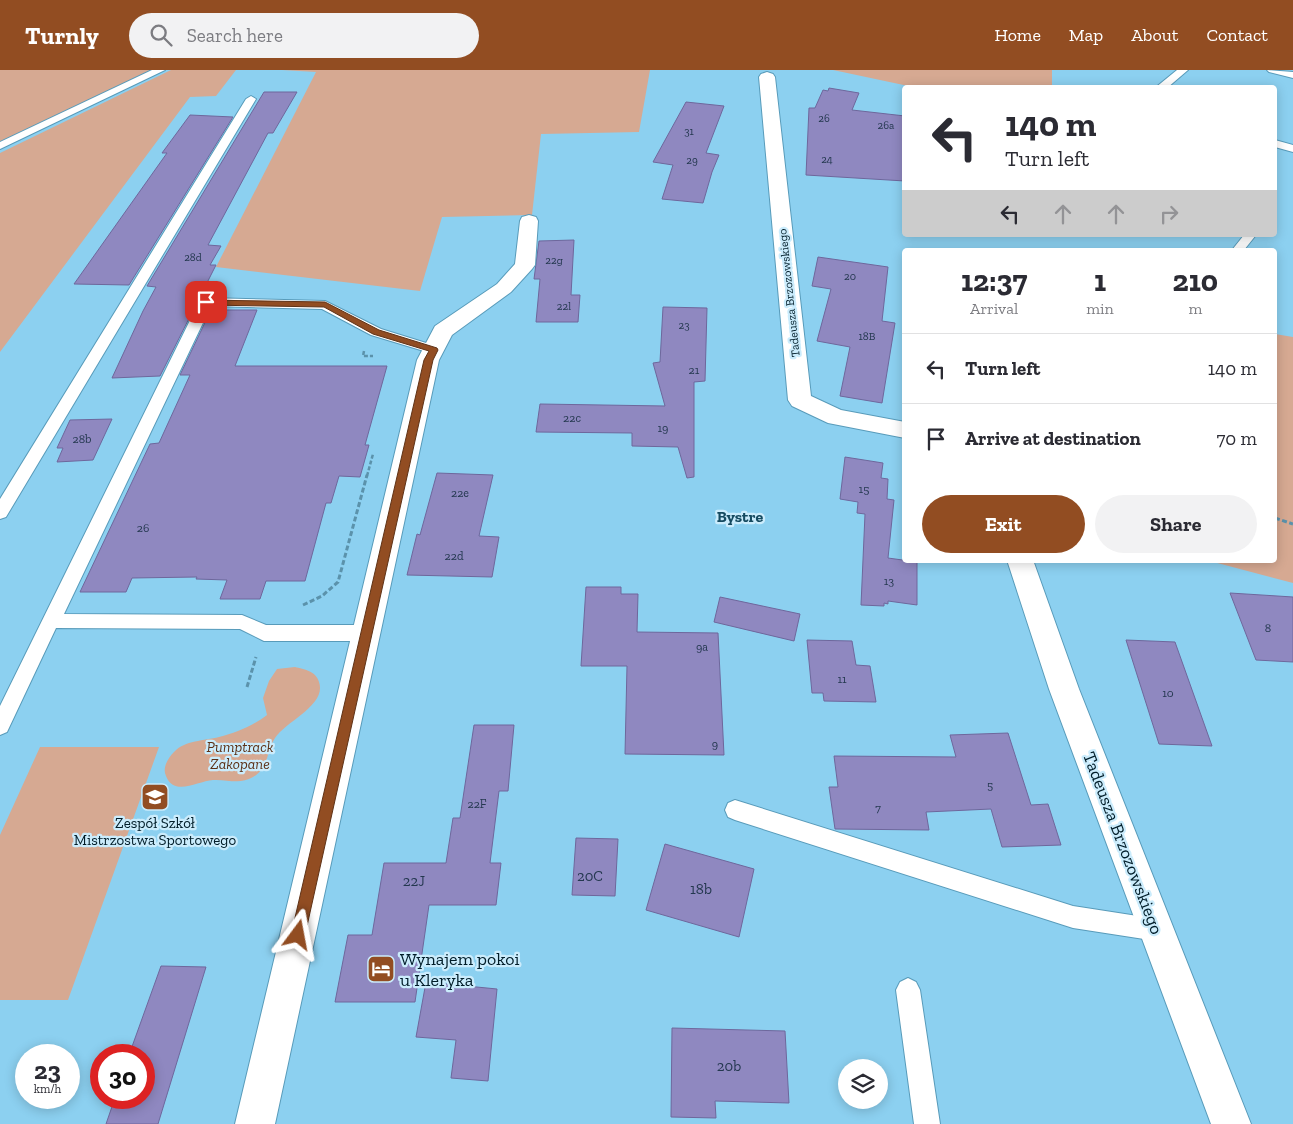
<!DOCTYPE html>
<meta charset="utf-8">
<style>
body{margin:0;font-family:"Zilla Slab",serif;background:#f2f2f3;color:#2b2b33;height:100vh;display:flex;flex-direction:column;font-size:19px;white-space:nowrap}
*{box-sizing:border-box;margin:0}
p{font-size:16px;color:#7c7c81}
.icon{flex:none;width:28px;height:28px;fill:none;stroke:currentColor;stroke-width:2;stroke-linecap:round;stroke-linejoin:round}
.map{position:relative;flex:1;overflow:hidden}
.sheet{position:absolute;left:902px;top:178px;width:375px;height:315px;display:flex;flex-direction:column;background:#fff;border-radius:5px;box-shadow:0 2px 12px #0003}
.sheet>*{flex:none}
.guide{position:absolute;left:902px;top:15px;width:375px;height:152px;border-radius:5px;box-shadow:0 2px 12px #0003;background:#fff;color:#2b2b33;overflow:hidden}
.fabs{position:absolute;left:838px;top:989px;display:grid;gap:10px}
.fabs a{display:grid;place-items:center;width:50px;height:50px;border-radius:50%;background:#fff;box-shadow:0 2px 12px #0003;font-size:25px}
.speed{position:absolute;left:15px;top:974px;display:flex;gap:10px;font-size:25px;font-weight:700;text-align:center}
.speed>*{display:grid;place-content:center;width:65px;height:65px;border-radius:50%;background:#fff;box-shadow:0 2px 12px #0003;line-height:1}
.speed small{font-size:12px;font-weight:400}
.speed .limit{border:8px solid #d22;background:#fff;color:#111}
.pin{position:absolute;display:grid;place-items:center;width:42px;height:42px;color:#fff;margin:-21px;border-radius:10px;box-shadow:0 2px 8px #0006}
.me{position:absolute;width:55px;margin:-28px;rotate:13deg;stroke-linejoin:round;filter:drop-shadow(0 0 4px #0008)}
.turn{display:flex;align-items:center;gap:18px;height:105px;padding:0 20px;font-size:22px}
.turn .icon{width:65px;height:65px;stroke-width:2.5}
.turn b{display:block;font-size:35px;line-height:42px}
.lanes{display:flex;align-items:center;height:48px;padding:0 20px;background:#0003;justify-content:center;gap:25px;direction:ltr}
.lanes .off{opacity:.35}
.eta{display:flex;justify-content:space-evenly;align-items:center;height:85px;text-align:center}
.eta b{font-size:30px;font-weight:700;line-height:35px}
.primary-button{display:flex;gap:10px;margin-top:auto;padding:10px 20px}
.primary-button a{flex:1;height:58px;border-radius:30px;background:#924d22;color:#fff;font-size:20px;font-weight:700;line-height:58px;text-align:center}
.primary-button a+a{background:#f2f2f3;color:#2b2b33}
ul{padding:0;list-style:none}
li{display:flex;align-items:center;gap:15px;height:70px;padding:0 20px;border-top:1px solid #e1e1e2}
li div{flex:1}
li b{display:block;font-size:19px}
li em{font-style:normal}
header{display:flex;align-items:center;gap:30px;box-sizing:border-box;height:70px;padding:0 25px;background:#924d22;color:#fff}
header strong{font-size:24px}
nav{display:flex;gap:28px;margin-inline-start:auto;font-size:18px}
.search{width:350px;height:45px;background:#f2f2f3;display:flex;align-items:center;gap:12px;box-sizing:border-box;padding:0 18px;border-radius:28px;color:#7c7c81;font-size:19px}
.map>svg:first-child{display:block}
</style>
<header>
<strong>Turnly</strong>
<div class="search"><svg class="icon" aria-label="search" viewBox="0 0 24 24"><circle cx="10" cy="10" r="6"/><path d="M15 15l6 6"/></svg>Search here</div>
<nav><a>Home</a><a>Map</a><a>About</a><a>Contact</a></nav>
</header>
<div class="map">
<svg width="1293" height="1054" viewBox="0 0 1293 1054">
<rect width="100%" height="100%" fill="#8cd0f0"/>
<path fill="#d6a992" d="M0,0H155L0,72Z
M171,0H236L216,26L190,27L0,282V83Z
M282,0H650L639,62L541,64L532,145L442,147L420,221L216,197L316,2Z
M833,0H1052V17H913Z
M1275,264L1293,267V513L1206,490H1275Z
M295,597C304,599 316,601 319,612C327,635 286,651 275,668C266,682 269,698 253,707C240,715 227,709 213,710C198,711 174,727 166,706C162,698 168,688 174,682C185,670 204,671 219,667C236,663 254,655 267,645L263,628L269,611L277,599Z
M40,677H159L68,930H0V765Z"/>
<path fill="#8f88c0" stroke="#6e679c" d="M829,18L859,23L852,40L905,46V111L806,105L809,38H815L823,20L828,21Z
M264,22H297L273,63H268L208,175L221,176L210,195H216L160,306L112,308L143,241L156,217L147,216Z
M686,32L724,36L706,83L719,85L712,102L703,133L662,129L673,95L653,92Z
M190,45L233,47L129,215L74,214L167,83H162Z
M574,170L571,225H580L578,252H536L540,209H534L539,171Z
M818,187L888,197L882,251L895,253L882,333L840,326L850,277L817,271L831,219L812,216Z
M663,237L707,238L705,311L694,312V407L687,408L678,377L632,376V363L536,362L540,334L665,336L653,293L660,292Z
M211,240H257L235,296H387L365,375H369L360,407L339,406L331,433H326L305,511H266L260,529H220L227,510L196,509L197,507L132,508L126,522H80L150,374L159,373L190,305H180Z
M112,349L93,390L57,392L63,378H57L70,350Z
M845,387L883,393L881,408L888,409L887,429L894,430L888,488L917,492V535L888,531V534L884,533V536L861,535L865,444L857,443L858,432L840,429Z
M437,403L493,405L479,466L499,467L492,507L407,505L417,464L420,465Z
M586,517H621V524H638L637,562L718,563L724,685L625,684L627,596H581Z
M1230,523L1293,527V592L1256,590Z
M720,527L800,544L794,571L714,552Z
M807,570L852,571L856,595L870,596L876,632L824,631L823,623H812Z
M1126,570L1175,572L1212,676L1159,674Z
M474,655H514L508,721H499L490,793H501L496,835H429L415,932H335L348,865H372L384,793H446L453,748H460Z
M1008,663L1031,735L1048,734L1061,775L1002,777L991,739L926,742L929,760L835,759L829,717H838L834,686L956,687L950,665Z
M576,768L618,769L615,826L572,825Z
M665,774L754,799L739,867L646,840Z
M161,896L206,897L158,1054H106L115,1028H144V985H129Z
M426,912L497,919L488,1011L451,1008L456,970L416,967Z
M672,958L785,961L789,1033L715,1031L716,1048L671,1047Z"/>
<g fill="none" stroke-linecap="round" stroke-linejoin="round">
<defs>
<path id="service" d="M152,0H165L0,79V72Z
M1177,0H1188L1167,18H1155Z
M1267,0L1293,2V8L1269,2Z
M251,26L256,29L6,447L0,449V429L246,29Z
M1275,70L1293,75V82L1275,77Z
M1244,165H1256L1244,180H1232Z
M206,228L325,231L381,259L439,277L441,280L439,283L434,284L371,265L322,239L211,236L64,544L242,545L266,555H366L372,558L375,563L372,568L366,571H264L240,559L56,558L7,662L0,665V636L199,232Z
M735,730L1073,836L1157,849L1165,852L1168,860L1165,868L1157,871L1073,858L735,750L728,747L725,740L728,733Z
M908,908L916,912L920,920L940,1054H914L896,920L900,912Z"/>
<path id="minor" d="M767,2L773,4L775,7L811,326L841,340L905,352V368L828,353L792,336L788,330L759,7L761,4Z
M529,145L536,147L538,151L535,195L532,199L511,222L452,265L439,290L275,1054H235L417,290L435,256L497,214L515,194L520,151L522,147Z
M1007,490H1033L1079,619L1251,1054H1211L1049,619Z"/>
</defs>
<use href="#service" stroke="#589bba" stroke-width="2"/>
<use href="#minor" stroke="#589bba" stroke-width="2"/>
<path stroke="#5b92ab" stroke-width="2.5" stroke-dasharray="4 2" stroke-linecap="butt" d="M364,281L363,286H373
M367,406L373,384"/>
<path stroke="#5b92ab" stroke-width="3" stroke-dasharray="5 2.5" stroke-linecap="butt" d="M1275,448L1293,454
M303,535L322,526L338,512L367,405
M247,617L256,587"/>
<use href="#service" fill="#fff" fill-rule="evenodd"/>
<use href="#minor" fill="#fff" fill-rule="evenodd"/>
</g>
<path fill="#924d22" stroke="#5f3216" d="M203,230L325,232L379,260L437,278L438,280L433,290L305,865L303,870L298,873L293,870L291,865L424,290L429,281L373,264L324,237L206,235L202,232Z"/>
<defs>
<symbol id="school-square" viewBox="-11 -11 22 22"><rect x="-9" y="-9" width="18" height="18" rx="4" fill="#924d22" stroke="#cbecfc"/><path d="M0-5L7-2L0 1L-7-2ZM-4 1L0 2.5L4 1V4Q0 6-4 4Z" fill="#fff"/></symbol>
<symbol id="hotel-square" viewBox="-11 -11 22 22"><rect x="-9" y="-9" width="18" height="18" rx="4" fill="#924d22" stroke="#cbecfc"/><path d="M-6-4.5h1.5V1H6V5H4.5V3h-9V5H-6ZM-4 0a1.8 1.8 0 1 1 3.6 0ZM.5 0V-2.5h3Q6-2.5 6 0Z" fill="#fff"/></symbol>
</defs>
<g fill-rule="evenodd">
<use href="#school-square" x="139" y="711" width="32" height="32"/>
<use href="#hotel-square" x="365" y="883" width="32" height="32"/>
</g>
<g text-anchor="middle" dominant-baseline="central" stroke-width="4.5" stroke-linejoin="round" paint-order="stroke">
<g font-size="11" fill="#24384f">
<text x="824" y="48">26</text>
<text x="886" y="55">26a</text>
<text x="689" y="61">31</text>
<text x="827" y="89">24</text>
<text x="692" y="90">29</text>
<text x="193" y="187">28d</text>
<text x="554" y="190">22g</text>
<text x="850" y="206">20</text>
<text x="564" y="236">22l</text>
<text x="684" y="255">23</text>
<text x="867" y="266">18B</text>
</g>
<g font-size="12" fill="#011d29" stroke="#cbecfc">
<text transform="translate(789 223) rotate(-96)">Tadeusza Brzozowskiego</text>
</g>
<g font-size="12" fill="#24384f">
<text x="694" y="300">21</text>
<text x="572" y="348">22c</text>
<text x="663" y="358">19</text>
<text x="82" y="369">28b</text>
<text x="864" y="419">15</text>
<text x="460" y="423">22e</text>
<text x="143" y="458">26</text>
<text x="454" y="486">22d</text>
<text x="889" y="511">13</text>
<text x="1268" y="558">8</text>
<text x="702" y="577">9a</text>
<text x="842" y="609">11</text>
<text x="1168" y="623">10</text>
<text x="715" y="674">9</text>
<text x="990" y="715">5</text>
<text x="477" y="734">22F</text>
<text x="878" y="738">7</text>
</g>
<g font-size="15" font-style="italic" fill="#5c3015" stroke="#cbecfc">
<text x="240" y="677">Pumptrack<tspan x="240" dy="17">Zakopane</tspan></text>
</g>
<g font-size="15" fill="#011d29" stroke="#cbecfc">
<text x="155" y="753">Zespół Szkół<tspan x="155" dy="17">Mistrzostwa Sportowego</tspan></text>
</g>
<g font-size="15" fill="#24384f">
<text x="590" y="806">20C</text>
<text x="414" y="811">22J</text>
<text x="701" y="819">18b</text>
<text x="729" y="996">20b</text>
</g>
<g font-size="16" font-weight="bold" fill="#154a60" stroke="#cbecfc">
<text x="740" y="446">Bystre</text>
</g>
<g font-size="18" fill="#011d29" stroke="#cbecfc">
<text transform="translate(1123 773) rotate(69)">Tadeusza Brzozowskiego</text>
</g>
<g font-size="18" fill="#011d29" stroke="#cbecfc" text-anchor="start">
<text x="400" y="889">Wynajem pokoi<tspan x="400" dy="21">u Kleryka</tspan></text>
</g>
</g>
</svg>
<div class="fabs">
<a><svg class="icon" aria-label="layers" viewBox="0 0 24 24"><path d="M12 4l9 5-9 5-9-5zM3 14l9 5 9-5"/></svg></a>
</div>
<div class="speed"><div>23<small>km/h</small></div><div class="limit">30</div></div>
<div class="pin" style="left:206px;top:232px;background:#d93025"><svg class="icon" aria-label="arrive" viewBox="0 0 24 24"><path d="M6 21V4h12l-3 4 3 4H6"/></svg></div>
<svg class="me" style="left:298px;top:865px" viewBox="-20 -20 40 40"><path d="M0-17L14 15 0 8-14 15z" fill="#924d22" stroke="#fff" stroke-width="4"/></svg>
<div class="guide">
<div class="turn"><svg class="icon" aria-label="left" viewBox="0 0 24 24"><path d="M17 20v-9H6M10 6l-5 5 5 5"/></svg><div><b>140 m</b>Turn left</div></div>
<div class="lanes"><svg class="icon" aria-label="left" viewBox="0 0 24 24"><path d="M17 20v-9H6M10 6l-5 5 5 5"/></svg><svg class="icon off" aria-label="ahead" viewBox="0 0 24 24"><path d="M12 20V5M6 11l6-6 6 6"/></svg><svg class="icon off" aria-label="ahead" viewBox="0 0 24 24"><path d="M12 20V5M6 11l6-6 6 6"/></svg><svg class="icon off" aria-label="right" viewBox="0 0 24 24"><path d="M7 20v-9h11M14 6l5 5-5 5"/></svg></div>
</div>
<section class="sheet">
<div class="eta">
<div><b>12:37</b><p>Arrival</p></div>
<div><b>1</b><p>min</p></div>
<div><b>210</b><p>m</p></div>
</div>
<ul>
<li><svg class="icon" aria-label="left" viewBox="0 0 24 24"><path d="M17 20v-9H6M10 6l-5 5 5 5"/></svg><div><b>Turn left</b></div><em>140 m</em></li>
<li><svg class="icon" aria-label="arrive" viewBox="0 0 24 24"><path d="M6 21V4h12l-3 4 3 4H6"/></svg><div><b>Arrive at destination</b></div><em>70 m</em></li>
</ul>
<div class="primary-button"><a>Exit</a><a>Share</a></div>
</section>
</div>
